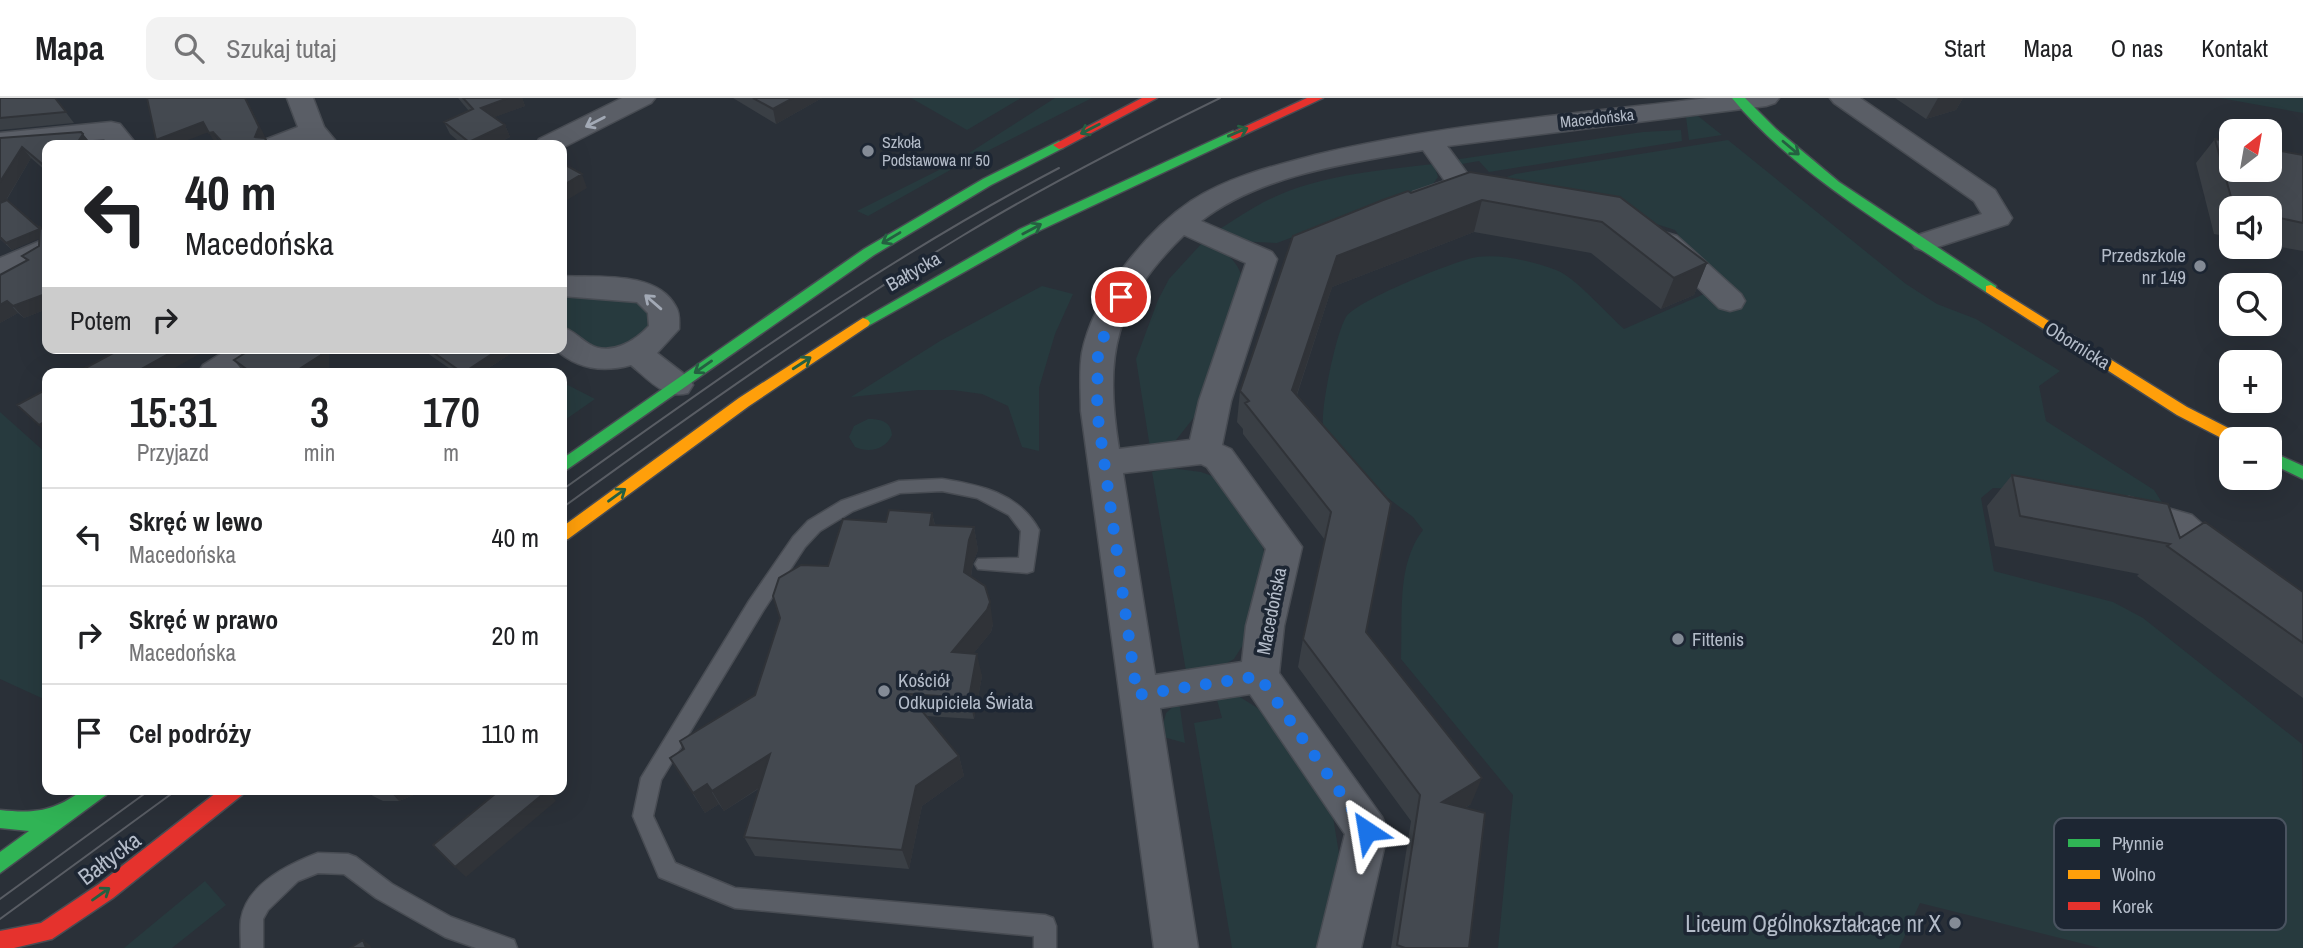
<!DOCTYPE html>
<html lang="pl">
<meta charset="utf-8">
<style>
body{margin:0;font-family:"Archivo Narrow",sans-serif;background:#f2f2f2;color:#202124;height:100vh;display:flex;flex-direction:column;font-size:26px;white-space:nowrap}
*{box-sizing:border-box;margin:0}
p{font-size:23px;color:#757577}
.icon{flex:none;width:38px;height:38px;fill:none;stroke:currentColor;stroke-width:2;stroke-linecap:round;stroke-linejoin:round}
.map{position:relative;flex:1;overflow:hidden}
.side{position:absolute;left:42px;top:270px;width:525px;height:427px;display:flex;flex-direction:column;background:#fff;border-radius:14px;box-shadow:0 7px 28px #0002}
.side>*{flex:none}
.guide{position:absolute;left:42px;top:42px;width:525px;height:214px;border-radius:14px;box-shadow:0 7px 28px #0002;background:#fff;color:#202124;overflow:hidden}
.needle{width:46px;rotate:31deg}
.controls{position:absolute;left:2219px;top:21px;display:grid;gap:14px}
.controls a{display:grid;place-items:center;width:63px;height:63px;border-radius:14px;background:#fff;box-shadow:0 7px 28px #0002;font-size:35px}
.pin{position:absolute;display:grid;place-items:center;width:60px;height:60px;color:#fff;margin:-30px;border:4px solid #fff;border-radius:50%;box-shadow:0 2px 7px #0007}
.me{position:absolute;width:77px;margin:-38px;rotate:327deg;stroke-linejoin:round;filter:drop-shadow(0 0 5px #0008)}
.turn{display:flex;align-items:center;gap:24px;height:147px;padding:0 28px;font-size:32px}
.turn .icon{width:91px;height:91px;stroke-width:2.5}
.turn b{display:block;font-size:49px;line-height:60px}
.then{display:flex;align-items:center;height:66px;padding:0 28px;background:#0003;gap:14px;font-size:26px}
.eta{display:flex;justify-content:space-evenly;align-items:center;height:119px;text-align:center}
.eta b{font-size:42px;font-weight:600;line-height:49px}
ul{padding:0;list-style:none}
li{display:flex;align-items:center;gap:21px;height:98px;padding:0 28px;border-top:2px solid #e0e0e0}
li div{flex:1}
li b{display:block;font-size:26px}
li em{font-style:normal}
header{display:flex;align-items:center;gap:42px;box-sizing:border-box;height:98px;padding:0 35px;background:#fff;border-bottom:2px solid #e0e0e0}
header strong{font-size:33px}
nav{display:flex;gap:38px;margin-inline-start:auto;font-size:24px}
.search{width:490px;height:63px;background:#f2f2f2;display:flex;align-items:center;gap:18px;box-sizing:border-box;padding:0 24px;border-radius:14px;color:#757577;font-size:26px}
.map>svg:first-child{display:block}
</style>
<header>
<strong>Mapa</strong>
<div class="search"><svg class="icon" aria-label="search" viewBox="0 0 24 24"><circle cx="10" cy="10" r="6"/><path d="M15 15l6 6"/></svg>Szukaj tutaj</div>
<nav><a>Start</a><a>Mapa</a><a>O nas</a><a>Kontakt</a></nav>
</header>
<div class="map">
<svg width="2303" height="850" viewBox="0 0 2303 850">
<rect width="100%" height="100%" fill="#2a3038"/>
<path fill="#273a3e" d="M911,0H1021L967,32Z
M1055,0H1092L952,71L868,118L857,113L955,64Z
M2220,0H2303V15Z
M1698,18L1722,37L1689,42L1686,19Z
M1681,32L1682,43L1489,74L1479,63L1456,67L1453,62L1643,34Z
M1728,42L1906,186L1937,206L1976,221L2060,273L2039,288L2046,323L2154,392L2167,412L2060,393L1993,390L1981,400L1994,473L2113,504L2143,520L2302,646L2303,850H2100L1920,805L1899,850H1498L1513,697L1401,561C1403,518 1396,467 1423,432L1413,419L1364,382L1323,328C1321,308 1336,235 1346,219C1356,203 1456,162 1477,159C1502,156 1532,163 1556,172C1574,178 1608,217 1624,231L1727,186L1700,167L1675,132L1622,115L1486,87L1515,76Z
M1434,66L1438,79L1433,86L1277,145L1235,143L1215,134C1233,123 1251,110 1270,101C1320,77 1380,72 1434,66Z
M1203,144C1221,152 1236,159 1242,179L1195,318L1176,342L1165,351L1151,356L1136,261L1158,202L1169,181Z
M1042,188L1073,196L1055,236L1039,290V353L1022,349L1008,308L982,296L953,292H919L851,299L940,243Z
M562,194C599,196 631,188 654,223L640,242L607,253L593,251L562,226Z
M562,284L595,301L562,324Z
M0,314L47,356L46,602L0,581Z
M868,321C880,321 891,323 892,337C885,352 869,355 855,349L849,339L854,328Z
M1170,370L1201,374L1215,379L1260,436L1268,472L1246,542L1234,561L1214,572L1187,579L1152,374Z
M1216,598L1240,599L1259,611L1317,688L1333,719L1340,762L1322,850H1232L1194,625L1222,620Z
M1179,603L1185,645L1160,638L1166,615Z
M205,783L226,807L172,850H124Z"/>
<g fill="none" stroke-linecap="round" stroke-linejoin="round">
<defs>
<path id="lane" d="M942,381C980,387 1019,395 1039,432L1033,473L1027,475L978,471L975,466L978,461L1019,460L1021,433L1009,417L977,400L942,393L900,395L853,413L820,433L805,449L763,513L661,682L653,718L675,765L735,790L1045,817L1053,820L1056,828V850H1034V838L735,810L659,779L633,718L641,680L749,503L793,439L808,423L841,403L899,383Z
M318,755L348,756L356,759L392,786L451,819L514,842L517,850H476L445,839L376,800L344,776L318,775L298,783L268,812L263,821V850H241C241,841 240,831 241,822C246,786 289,766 318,755Z"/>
<path id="street" d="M287,0H313L324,29L339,47H312L308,43L298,47H263L267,41L298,29Z
M622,0H655L651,5L562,50V47H535L539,41Z
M1708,0H1779L1775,5L1766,8L1447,48L1475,86L1471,92L1423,109L1413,106L1409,100L1413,94L1445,83L1423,52C1349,65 1262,76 1201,123L1272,154L1277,161L1231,303L1222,347L1231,351L1302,449L1284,528L1279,575L1382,719L1388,733L1361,850H1317L1345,736L1250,596L1160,610L1198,850H1154L1081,313C1081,294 1079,274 1082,255C1093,199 1145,134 1191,103C1228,79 1273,68 1315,57C1443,26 1576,16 1708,0ZM1184,137L1246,165L1199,303L1190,342L1119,351C1104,257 1114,205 1184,137ZM1201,366L1207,369L1266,451L1246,528L1242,564L1155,577L1123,375Z
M1830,0H1860L1995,92L2012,120L2008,126L1925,153L1915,150L1911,144L1915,138L1982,116L1974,103L1834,5Z
M111,24L120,26L137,47H110L104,41L0,51V35Z
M1667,135L1677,138L1741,196L1745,203L1741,210L1730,213L1719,210L1657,150L1653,144L1657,138Z
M47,140V160L0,182V160Z
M562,178C597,180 657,172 676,209C680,215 679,224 679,231L657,255L688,279L693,287L688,295C665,302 648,281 631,267C602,275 576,271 554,250H562V229C574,233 579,240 589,246C610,259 635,243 649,228L648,215L637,204L562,198Z
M230,250H269C253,277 225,275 198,275L203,267Z
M2129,399L2192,417L2218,440L2303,504V540L2290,536L2192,460L2168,437L2117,421L2112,412L2117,403Z"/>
<path id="fast" d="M1732,0H1745L1776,31L1839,84L1996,188V194H1986C1904,139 1795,77 1732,0Z
M1233,33L1239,37L1237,40L1030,137L868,228L863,230L856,225L1020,131Z
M1059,43L1065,47L1063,50L991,87L874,157L562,375V361L864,151L983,81Z
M2270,353L2303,368V381L2270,365Z
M84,691H108L106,697L0,775V754L29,733L0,730V712C36,716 55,713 84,691Z"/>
<path id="slow" d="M1991,187L2187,309L2242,337L2244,341H2231V345L2177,317L1986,194V188Z
M863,220L868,222L870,225L868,228L749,308L568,441L562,443V429L739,300Z"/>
<path id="jam" d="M1142,0H1157L1063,50L1059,51L1053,47Z
M1307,0H1323L1237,40L1233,41L1227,37Z
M221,691H244L242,697L113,800L52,841L14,850H0V833L41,825L99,786Z"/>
</defs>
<use href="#lane" stroke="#484c53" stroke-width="3"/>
<use href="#street" stroke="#484c53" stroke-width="3"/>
<use href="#fast" stroke="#484c53" stroke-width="3"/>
<use href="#slow" stroke="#484c53" stroke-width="3"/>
<use href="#jam" stroke="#484c53" stroke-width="3"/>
<use href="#lane" fill="#5a5e66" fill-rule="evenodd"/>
<use href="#street" fill="#5a5e66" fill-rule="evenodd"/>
<use href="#fast" fill="#30b455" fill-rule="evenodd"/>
<use href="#slow" fill="#ff9f0a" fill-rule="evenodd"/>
<use href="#jam" fill="#e5322d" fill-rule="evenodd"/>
<path stroke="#595d64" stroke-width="2" d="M562,392C723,277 883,162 1059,70
M562,410C693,315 824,222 962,138C1046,87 1132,43 1220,0
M0,801L151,691
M0,821L178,691"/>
</g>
<path fill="#3a3f45" d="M0,0H55L74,25L0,32Z
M458,0H522L525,8L494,19L505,27L510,39L494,47H463L450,36L444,24L469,13Z
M733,0H822L776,26Z
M1895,0H1963L1956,12L1926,21Z
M81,34L92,47H47V74L31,60L6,103L47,135V211L24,220L18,215L0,225L27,163L22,158L39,148V140L12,152L0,141V40Z
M2215,41L2303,57V153L2270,147V110H2231V139L2214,136L2196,65Z
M1411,95L1620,99L1707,165L1694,197L1661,211L1591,155L1474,134L1332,189L1297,297L1366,534L1471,706L1465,710L1469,850H1391L1411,723L1298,569L1303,541L1325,442L1243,336V331L1237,324L1240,293Z
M253,250H325L329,256V269L320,275H244L234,262Z
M420,250H515L516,252L481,275H456Z
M2012,377L2180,440L2303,545V600L2137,478L2139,476L1995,448L1987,408Z
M932,415L935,427L974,429L978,452L973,465L971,479L993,526L991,534L973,556L982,578L974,621L926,618L959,658L964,678L922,708L909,771L755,758L744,739L760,690L724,713L719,706L705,715L670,660L684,651L755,597L828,468L886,424Z
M365,691H421L416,696L399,703H383L373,698Z"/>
<path fill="#303338" d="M245,0H246L269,47L255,39Z
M508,0H522L525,8L487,22L481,10Z
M793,0H822L776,26L773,11Z
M1938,0H1963L1956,12L1926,21Z
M203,24L209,34L175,47H160L156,42Z
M505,27L510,39L494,47H470L469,44Z
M213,34L219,44L215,45L209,35Z
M83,36L92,47H76Z
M22,49L31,60L3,107H0V84Z
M582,76L587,90L562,105V88Z
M1482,102L1474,134L1332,189L1288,323L1292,292L1337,158Z
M40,131L46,138L12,152L6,145Z
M1707,165L1694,197L1661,211L1674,180Z
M43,197L47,201V211L24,220L13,208Z
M7,203L18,215L0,225V207Z
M179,250H210L166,275H134Z
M213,250H225L217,255Z
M321,250H325L329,256V269L320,275H293Z
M501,250H515L516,252L481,275H463Z
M47,322V335L39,327Z
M932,415L937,438L930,427Z
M974,429L978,452L973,465L968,496L964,474L969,442Z
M990,504L993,526L991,534L957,576L952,554Z
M977,556L982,578L974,621L969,600Z
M770,656L780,676L724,713L712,693Z
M959,658L964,678L922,708L909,771L902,752L916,688Z
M1482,680L1471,706L1432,729L1442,704Z
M707,686L719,706L705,715L693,695Z
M388,691H421L416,696L399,703Z
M548,692L556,703L466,779L455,769Z
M363,842L370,847L371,850H366Z"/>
<path fill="#444950" stroke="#303338" stroke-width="2" d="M0,0H55L66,14L0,20Z
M147,0H245L259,29L255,39L265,40L268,47H225L213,34L209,35L203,24L156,42Z
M463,0H508L481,10L505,27L469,44L444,24L473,11Z
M753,0H793L773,11Z
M81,34L83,36L76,47H47V70L22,49L0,84V40Z
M2215,41L2231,44V72H2270V51L2303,57V125L2270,118V110H2234Z
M562,65L582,76L562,88Z
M1470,74L1620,99L1707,165L1674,180L1602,124L1482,102L1337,158L1292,292L1391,405L1366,534L1482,680L1442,704L1485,715L1469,850H1405L1397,847L1420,697L1303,541L1331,414L1245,305L1249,303L1240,293L1293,138L1383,102L1408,93L1411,95Z
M7,102L40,131L6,145L0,139V105Z
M40,129L47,135V200L43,197L13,208L7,203L0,207V177L28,162L22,158L39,148Z
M114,250H179L134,275H76L117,253Z
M253,250H321V257L293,275H252L234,262Z
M427,250H501L463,275Z
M47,291V322L39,327L17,307Z
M2012,377L2168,406L2180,440L2205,424L2303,494V545L2167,448L2170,446L2020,418Z
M889,412L932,415L930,427L974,429L969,442L964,474L985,488L990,504L987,512L952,554L977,556L969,600L908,596L959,658L916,688L902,752L744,739L770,656L712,693L707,686L693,695L670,660L684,651L680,643L755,597L780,520L773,498L779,480L801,467L828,468L843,421L886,424Z
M501,691L548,692L455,769L433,747Z
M363,842L366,850H350Z"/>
<defs><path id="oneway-shaft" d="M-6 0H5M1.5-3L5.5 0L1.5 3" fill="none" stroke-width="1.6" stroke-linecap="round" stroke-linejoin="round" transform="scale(1.75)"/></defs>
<g stroke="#a2a9b5">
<use href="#oneway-shaft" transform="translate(595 24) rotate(153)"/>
<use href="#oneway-shaft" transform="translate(653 204) rotate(-139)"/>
</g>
<g stroke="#255f41">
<use href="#oneway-shaft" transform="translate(1090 31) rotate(153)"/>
<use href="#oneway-shaft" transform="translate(1238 34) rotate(-23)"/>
<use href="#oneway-shaft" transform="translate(1791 50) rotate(40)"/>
<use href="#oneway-shaft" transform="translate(1032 131) rotate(-28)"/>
<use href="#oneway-shaft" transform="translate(891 140) rotate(149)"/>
<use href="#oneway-shaft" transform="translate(802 265) rotate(-33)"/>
<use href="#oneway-shaft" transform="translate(703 269) rotate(145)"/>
<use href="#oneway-shaft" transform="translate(617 397) rotate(-36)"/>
<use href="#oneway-shaft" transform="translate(101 796) rotate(-35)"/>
</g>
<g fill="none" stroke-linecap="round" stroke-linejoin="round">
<path stroke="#1a73e8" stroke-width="12" stroke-dasharray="0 21.6" d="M1121,199L1098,252L1097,313L1137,597L1259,578L1367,733"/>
</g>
<g fill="#848b96" stroke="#1d2633" stroke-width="2.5">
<circle cx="868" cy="53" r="7"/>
<circle cx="2200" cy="168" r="7"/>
<circle cx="1678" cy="541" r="7"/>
<circle cx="884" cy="593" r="7"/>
<circle cx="1955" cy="825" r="7"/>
</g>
<g text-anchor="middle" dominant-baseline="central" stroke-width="7" stroke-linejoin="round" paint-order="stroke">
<g font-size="16" fill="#b4bcc9" stroke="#1d2633">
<text transform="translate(1597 20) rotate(-6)">Macedońska</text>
</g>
<g font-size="16" fill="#b4bcc9" stroke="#1d2633" text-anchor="start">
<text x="882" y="44">Szkoła<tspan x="882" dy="18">Podstawowa nr 50</tspan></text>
</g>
<g font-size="19" fill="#b4bcc9" stroke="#1d2633" text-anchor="start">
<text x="2186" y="157" text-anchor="end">Przedszkole<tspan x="2186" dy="22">nr 149</tspan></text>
<text x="1692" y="541">Fittenis</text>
<text x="898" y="582">Kościół<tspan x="898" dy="22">Odkupiciela Świata</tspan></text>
</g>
<g font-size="19" fill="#b4bcc9" stroke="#1d2633">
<text transform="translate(913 173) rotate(-30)">Bałtycka</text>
<text transform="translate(2078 247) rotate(32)">Obornicka</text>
<text transform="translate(1271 513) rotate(-79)">Macedońska</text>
</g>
<g font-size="23" fill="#b4bcc9" stroke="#1d2633">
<text transform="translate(109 760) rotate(-37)">Bałtycka</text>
</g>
<g font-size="23" fill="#b4bcc9" stroke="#1d2633" text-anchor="end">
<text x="1941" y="825">Liceum Ogólnokształcące nr X</text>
</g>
</g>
<rect x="2054" y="720" width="232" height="112" rx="10" fill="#1d2633" stroke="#4a5360" stroke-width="2"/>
<rect x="2068" y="741" width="32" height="8" fill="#30b455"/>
<rect x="2068" y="772" width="32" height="9" fill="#ff9f0a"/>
<rect x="2068" y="804" width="32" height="8" fill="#e5322d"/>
<g font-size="19" fill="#b4bcc9">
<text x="2112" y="752">Płynnie</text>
<text x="2112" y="783">Wolno</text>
<text x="2112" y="815">Korek</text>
</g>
</svg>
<div class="controls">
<a><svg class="needle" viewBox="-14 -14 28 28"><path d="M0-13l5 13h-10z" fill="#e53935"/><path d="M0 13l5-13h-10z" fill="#757577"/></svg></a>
<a><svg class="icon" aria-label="sound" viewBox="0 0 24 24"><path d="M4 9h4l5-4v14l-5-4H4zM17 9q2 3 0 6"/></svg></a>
<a><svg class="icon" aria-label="search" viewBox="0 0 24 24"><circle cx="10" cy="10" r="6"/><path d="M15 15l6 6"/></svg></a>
<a>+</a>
<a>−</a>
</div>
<div class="pin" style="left:1121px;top:199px;background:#d93025"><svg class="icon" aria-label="arrive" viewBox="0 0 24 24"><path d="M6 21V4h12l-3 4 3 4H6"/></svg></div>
<svg class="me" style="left:1367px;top:733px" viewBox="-20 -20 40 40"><path d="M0-17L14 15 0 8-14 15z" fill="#1a73e8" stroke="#fff" stroke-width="4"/></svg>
<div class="guide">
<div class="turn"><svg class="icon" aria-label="left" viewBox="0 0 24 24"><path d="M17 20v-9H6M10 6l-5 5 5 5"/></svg><div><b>40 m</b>Macedońska</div></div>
<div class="then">Potem<svg class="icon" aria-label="right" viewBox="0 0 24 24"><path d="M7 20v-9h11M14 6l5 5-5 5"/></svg></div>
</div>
<section class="side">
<div class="eta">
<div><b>15:31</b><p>Przyjazd</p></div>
<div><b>3</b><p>min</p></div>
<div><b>170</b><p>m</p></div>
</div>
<ul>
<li><svg class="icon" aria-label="left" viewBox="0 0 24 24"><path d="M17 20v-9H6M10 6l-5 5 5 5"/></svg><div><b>Skręć w lewo</b><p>Macedońska</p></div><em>40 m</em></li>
<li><svg class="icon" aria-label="right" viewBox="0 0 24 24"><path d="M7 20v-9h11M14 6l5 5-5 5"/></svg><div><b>Skręć w prawo</b><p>Macedońska</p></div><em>20 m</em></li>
<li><svg class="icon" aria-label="arrive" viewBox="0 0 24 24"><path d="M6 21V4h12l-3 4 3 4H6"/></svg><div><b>Cel podróży</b></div><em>110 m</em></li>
</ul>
</section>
</div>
